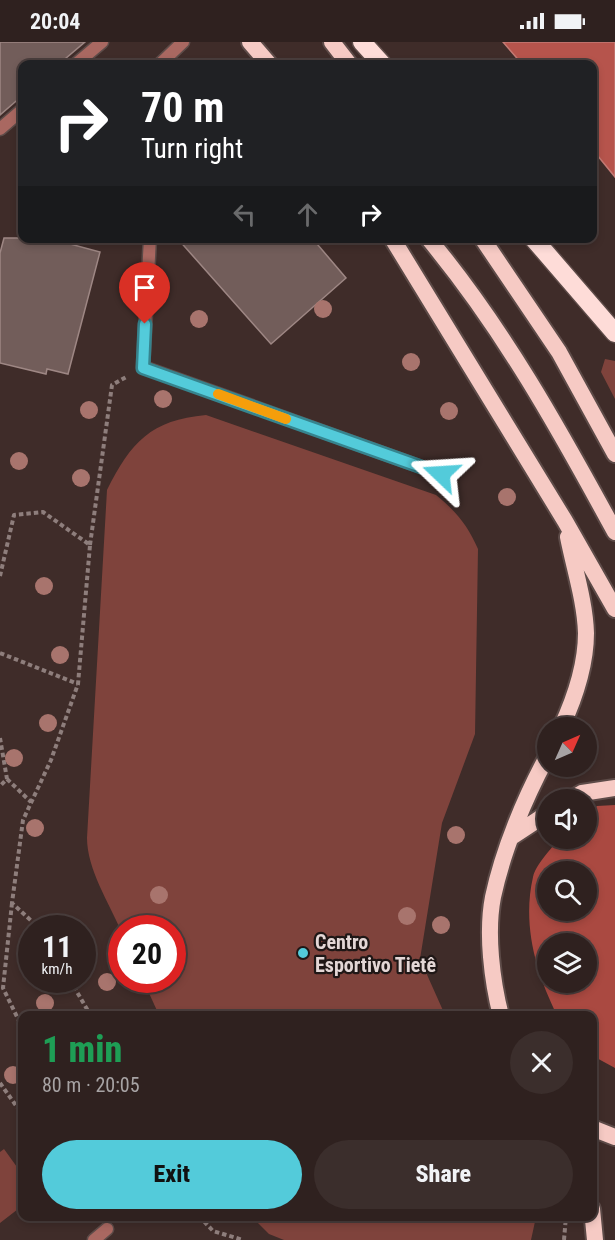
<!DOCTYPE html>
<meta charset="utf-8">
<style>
body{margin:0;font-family:"Roboto Condensed",sans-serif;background:#3b2e2c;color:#f1f3f6;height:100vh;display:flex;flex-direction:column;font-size:22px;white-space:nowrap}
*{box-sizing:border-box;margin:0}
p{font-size:20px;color:#a7a3a4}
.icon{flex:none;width:33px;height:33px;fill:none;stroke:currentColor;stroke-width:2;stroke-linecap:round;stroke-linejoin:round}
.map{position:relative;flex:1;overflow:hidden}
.side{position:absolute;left:18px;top:969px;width:579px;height:210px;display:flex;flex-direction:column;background:#2f211f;border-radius:12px;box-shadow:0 3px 9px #0003,0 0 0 2px #4a3e3d}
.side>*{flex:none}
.banner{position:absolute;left:18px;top:18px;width:579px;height:183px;border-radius:12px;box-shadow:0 3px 9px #0003,0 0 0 2px #4a3e3d;background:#202124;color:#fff;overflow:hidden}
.needle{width:39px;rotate:45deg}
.tools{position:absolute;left:537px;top:675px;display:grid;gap:12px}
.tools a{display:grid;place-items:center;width:60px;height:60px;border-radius:50%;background:#2f211f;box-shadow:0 3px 9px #0003,0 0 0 2px #4a3e3d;font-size:30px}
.speed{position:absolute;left:18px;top:873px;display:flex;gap:12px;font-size:30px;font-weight:700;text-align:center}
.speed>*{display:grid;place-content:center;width:78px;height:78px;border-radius:50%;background:#2f211f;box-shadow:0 3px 9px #0003,0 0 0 2px #4a3e3d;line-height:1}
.speed small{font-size:15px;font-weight:400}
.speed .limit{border:9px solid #d22;background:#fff;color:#111}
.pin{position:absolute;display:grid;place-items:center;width:51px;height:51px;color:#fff;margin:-62px -26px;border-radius:50% 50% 50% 0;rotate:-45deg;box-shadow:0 0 6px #0007}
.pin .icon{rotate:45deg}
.me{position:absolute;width:66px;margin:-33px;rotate:290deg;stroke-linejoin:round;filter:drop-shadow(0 0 4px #0008)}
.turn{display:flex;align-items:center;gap:21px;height:126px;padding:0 24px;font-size:27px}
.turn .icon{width:78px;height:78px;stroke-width:2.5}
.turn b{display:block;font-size:42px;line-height:51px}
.lanes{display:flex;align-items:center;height:57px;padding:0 24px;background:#0003;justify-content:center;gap:30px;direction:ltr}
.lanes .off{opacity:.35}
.round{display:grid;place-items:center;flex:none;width:63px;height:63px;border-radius:32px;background:#3b2e2c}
.headline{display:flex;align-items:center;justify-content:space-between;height:102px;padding:0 24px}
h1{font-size:36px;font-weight:800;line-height:45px;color:#1e9e55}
.cta{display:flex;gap:12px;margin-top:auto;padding:12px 24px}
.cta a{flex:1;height:69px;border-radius:36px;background:#53cbda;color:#111;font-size:24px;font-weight:800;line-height:69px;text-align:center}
.cta a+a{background:#3b2e2c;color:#f1f3f6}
.status{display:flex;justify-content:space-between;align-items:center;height:42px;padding:0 30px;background:#2f211f;direction:ltr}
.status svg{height:16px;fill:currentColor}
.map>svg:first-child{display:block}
</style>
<div class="status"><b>20:04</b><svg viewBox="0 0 49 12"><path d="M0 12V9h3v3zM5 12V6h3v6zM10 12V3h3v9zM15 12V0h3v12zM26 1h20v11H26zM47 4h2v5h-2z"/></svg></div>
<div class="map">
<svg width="615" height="1198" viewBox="0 0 615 1198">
<rect width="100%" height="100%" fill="#3f2c29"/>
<path fill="#7f433c" d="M605,317L615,319V357L601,330Z
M206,373L436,453C456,469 468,484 478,507L475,692L442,781L420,917L445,973H159L143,938H172V886H122L121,889C109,861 87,827 87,796L107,448C131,400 151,378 206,373Z
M4,1107L22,1132V1164L0,1181V1110Z
M252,1175H536L531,1198H284L269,1192Z"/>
<path fill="#aa4941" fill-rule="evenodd" d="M615,763V1026L593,1014L592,974L557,973C536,931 522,883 533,835C536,822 551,807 559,797L586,796L587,773L597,764ZM548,830H586V868H548ZM548,902H586V940H548Z"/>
<path fill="#b6544c" stroke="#c47b75" stroke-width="1.5" d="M503,0H615V135L593,108L592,22H522Z"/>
<path fill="#725d5a" stroke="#9e8784" stroke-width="1.5" d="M0,0H85L59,22H22V54L0,73Z
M4,196H48L100,210L68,332L47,327L46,332L0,321V211Z
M177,196H312L346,236L271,302Z"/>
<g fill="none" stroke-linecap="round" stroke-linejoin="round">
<defs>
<path id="service" d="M76,22L102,0
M160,22L183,0
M0,87L22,68
M150,196L143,325L441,432
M94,1198L107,1187"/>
<path id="trunk" d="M250,0L269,22
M332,0L349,22
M392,196L565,479L615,567
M428,196C503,286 559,387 615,490
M482,196L559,310L615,412
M561,686C574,658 586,623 586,591C585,559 574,526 568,495
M570,758L582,751L615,746
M513,794L548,771
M501,974C492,939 486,891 493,855C503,808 525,755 548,713
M592,1086L615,1095
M592,1167L595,1198"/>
<path id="motorway" d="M362,0L382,22
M533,196L615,291"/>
</defs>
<use href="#service" stroke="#5d4b48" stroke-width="15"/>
<use href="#trunk" stroke="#5d4b48" stroke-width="20"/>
<use href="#motorway" stroke="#5d4b48" stroke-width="21"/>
<path stroke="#8e7e7c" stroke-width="4" stroke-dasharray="4.5 3" stroke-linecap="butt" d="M90,503L112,343L128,334
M0,534L14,473L43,470L90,503L78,642L51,718L23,778L12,861L39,886
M0,611L78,642
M0,696L7,737L0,744
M7,737L31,760
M12,861L3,946L22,985
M70,938L91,974
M0,1041L22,1072
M199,1174L213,1189L243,1198
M564,1198L566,1174"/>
<use href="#service" stroke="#a96861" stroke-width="12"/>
<use href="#trunk" stroke="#f6cac4" stroke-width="16"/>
<use href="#motorway" stroke="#fedcd8" stroke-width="18"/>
</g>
<g fill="#a8746d">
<circle cx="323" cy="267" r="9"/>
<circle cx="199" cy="277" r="9"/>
<circle cx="411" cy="320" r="9"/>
<circle cx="163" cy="357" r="9"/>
<circle cx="89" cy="368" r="9"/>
<circle cx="449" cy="369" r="9"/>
<circle cx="19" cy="419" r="9"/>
<circle cx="81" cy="436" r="9"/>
<circle cx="507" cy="455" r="9"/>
<circle cx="44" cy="544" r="9"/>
<circle cx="60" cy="613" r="9"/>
<circle cx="48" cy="681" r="9"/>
<circle cx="14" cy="716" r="9"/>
<circle cx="35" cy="786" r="9"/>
<circle cx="456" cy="793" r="9"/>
<circle cx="159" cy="853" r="9"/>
<circle cx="407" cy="874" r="9"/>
<circle cx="441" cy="883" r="9"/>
<circle cx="107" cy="940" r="9"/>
<circle cx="45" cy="961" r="9"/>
<circle cx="13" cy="1033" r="9"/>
</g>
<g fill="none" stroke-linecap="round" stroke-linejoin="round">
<defs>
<path id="route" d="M145,282L143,326L441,432"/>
</defs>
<use href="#route" stroke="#36848e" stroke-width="15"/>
<use href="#route" stroke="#53cbda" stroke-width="10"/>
<path stroke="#f59e0b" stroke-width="10" d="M218,352L286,377"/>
</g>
<circle fill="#53cbda" stroke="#1f1716" stroke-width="2" cx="303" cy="911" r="6"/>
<g text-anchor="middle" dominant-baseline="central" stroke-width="4.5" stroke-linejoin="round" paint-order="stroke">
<g font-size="20" font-weight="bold" fill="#e4d7d6" stroke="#1f1716" text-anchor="start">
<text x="315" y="900">Centro<tspan x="315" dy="23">Esportivo Tietê</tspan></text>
</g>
</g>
</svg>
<div class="tools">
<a><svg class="needle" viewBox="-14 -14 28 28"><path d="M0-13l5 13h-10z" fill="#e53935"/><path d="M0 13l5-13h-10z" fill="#a7a3a4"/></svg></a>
<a><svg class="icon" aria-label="sound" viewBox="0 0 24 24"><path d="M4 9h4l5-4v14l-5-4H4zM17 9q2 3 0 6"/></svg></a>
<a><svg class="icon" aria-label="search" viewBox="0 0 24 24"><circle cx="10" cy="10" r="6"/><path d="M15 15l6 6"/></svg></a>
<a><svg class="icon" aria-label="layers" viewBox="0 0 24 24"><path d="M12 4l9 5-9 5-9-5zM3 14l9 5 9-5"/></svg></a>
</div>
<div class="speed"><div>11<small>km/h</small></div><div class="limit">20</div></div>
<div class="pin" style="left:145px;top:282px;background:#d93025"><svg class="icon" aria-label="arrive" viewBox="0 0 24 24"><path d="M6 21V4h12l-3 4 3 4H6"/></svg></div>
<svg class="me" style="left:441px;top:432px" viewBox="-20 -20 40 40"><path d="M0-17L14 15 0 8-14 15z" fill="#53cbda" stroke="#fff" stroke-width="4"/></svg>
<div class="banner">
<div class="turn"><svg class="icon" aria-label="right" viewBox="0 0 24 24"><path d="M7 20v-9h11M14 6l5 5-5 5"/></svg><div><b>70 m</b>Turn right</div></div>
<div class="lanes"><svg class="icon off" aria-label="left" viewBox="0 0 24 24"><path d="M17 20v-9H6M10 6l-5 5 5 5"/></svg><svg class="icon off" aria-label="ahead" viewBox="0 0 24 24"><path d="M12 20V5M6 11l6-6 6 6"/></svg><svg class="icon" aria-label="right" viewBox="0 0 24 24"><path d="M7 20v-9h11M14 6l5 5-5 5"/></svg></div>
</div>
<section class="side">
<div class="headline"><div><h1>1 min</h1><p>80 m · 20:05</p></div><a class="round"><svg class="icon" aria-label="close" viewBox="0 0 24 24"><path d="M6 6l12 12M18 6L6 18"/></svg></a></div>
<div class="cta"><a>Exit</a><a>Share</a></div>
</section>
</div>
